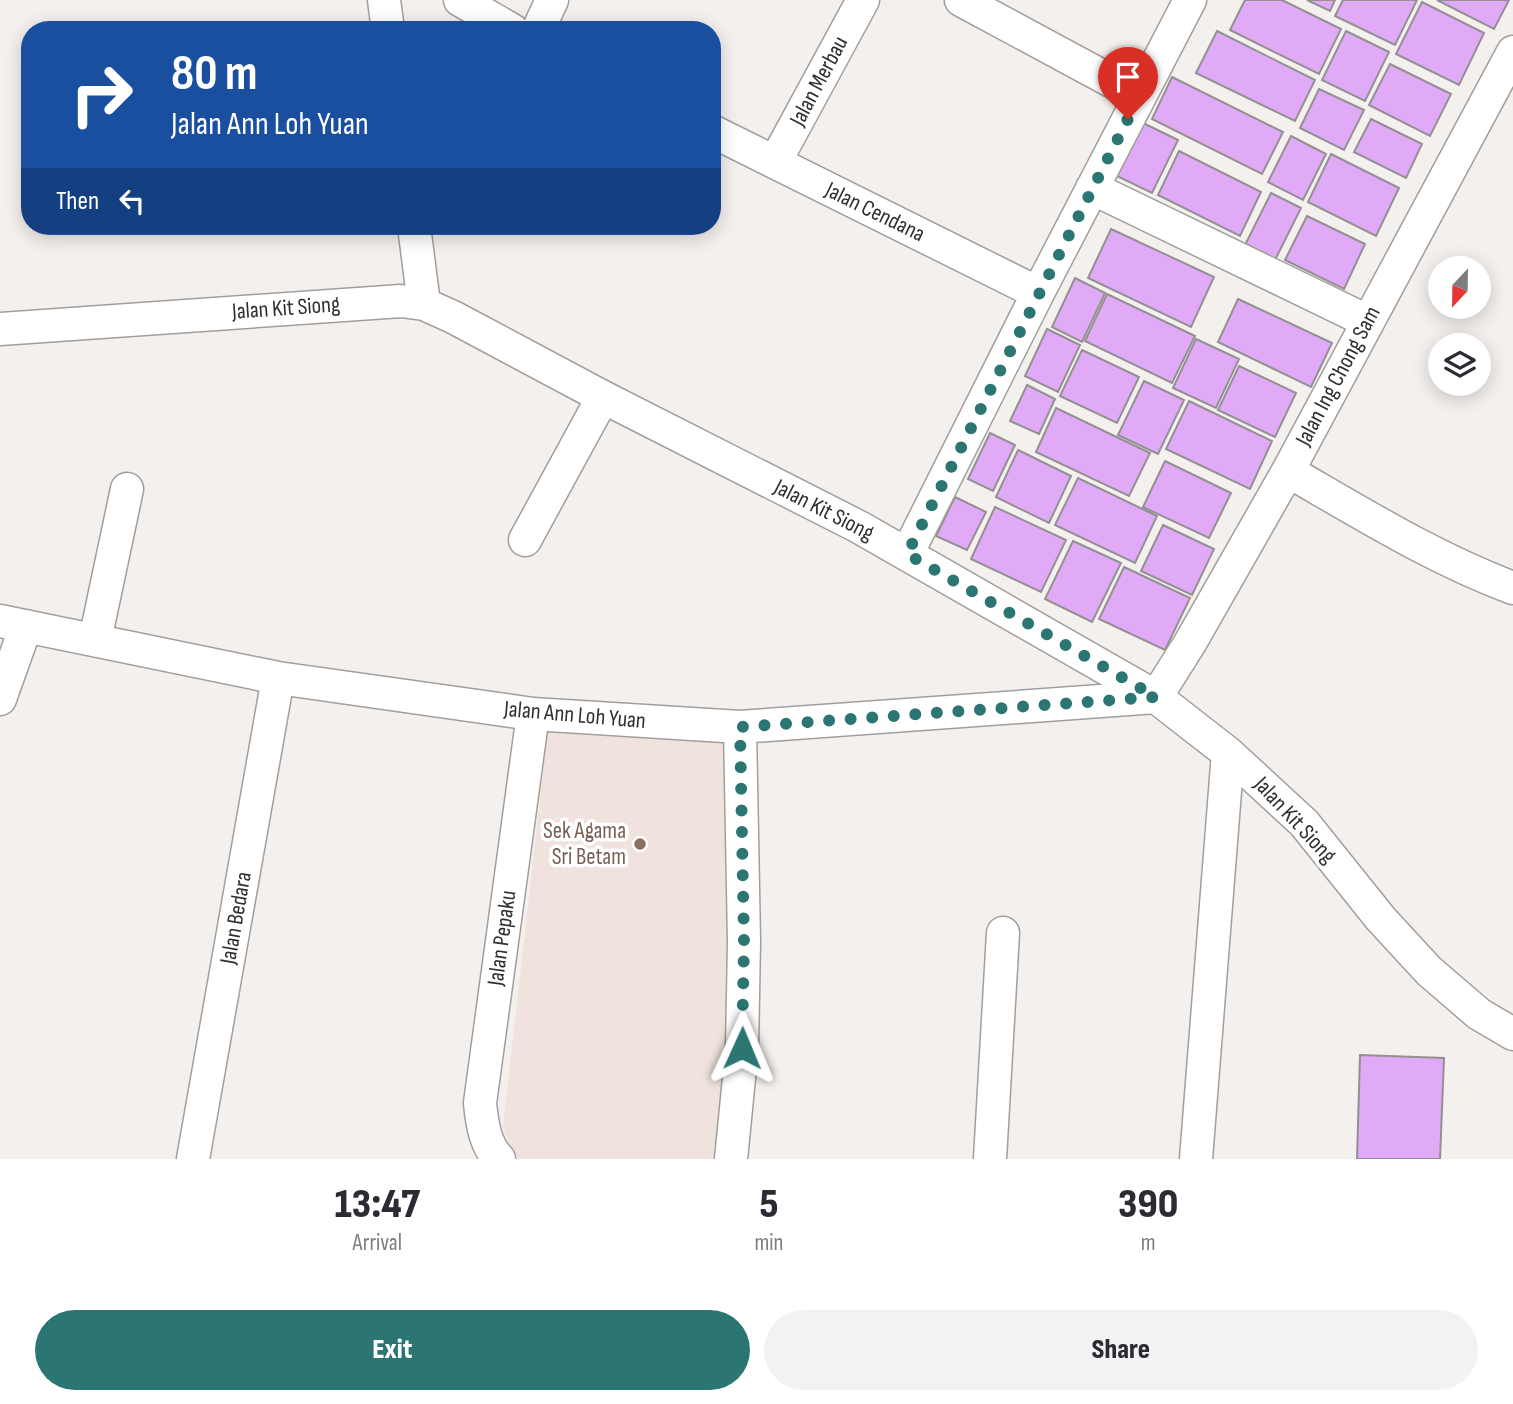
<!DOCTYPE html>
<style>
body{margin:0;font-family:"Sofia Sans Condensed",sans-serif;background:#f2f2f3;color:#2b2b33;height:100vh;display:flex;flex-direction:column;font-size:26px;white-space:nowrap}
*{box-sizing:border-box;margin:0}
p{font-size:23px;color:#7c7c81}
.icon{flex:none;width:38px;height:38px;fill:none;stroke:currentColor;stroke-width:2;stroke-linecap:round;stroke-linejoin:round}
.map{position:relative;height:1159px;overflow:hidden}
.details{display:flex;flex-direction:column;background:#fff;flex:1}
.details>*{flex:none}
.top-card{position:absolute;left:21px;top:21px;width:700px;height:214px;border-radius:28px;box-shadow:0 4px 18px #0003;background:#1a4fa0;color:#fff;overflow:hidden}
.needle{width:46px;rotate:202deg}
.controls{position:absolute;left:1428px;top:256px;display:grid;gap:14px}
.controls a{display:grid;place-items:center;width:63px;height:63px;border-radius:50%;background:#fff;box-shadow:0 4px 18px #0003;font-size:35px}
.pin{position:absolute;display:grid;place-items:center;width:60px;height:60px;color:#fff;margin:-72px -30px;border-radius:50% 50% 50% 0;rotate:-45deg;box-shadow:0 0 7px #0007}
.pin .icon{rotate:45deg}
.me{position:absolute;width:77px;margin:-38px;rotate:1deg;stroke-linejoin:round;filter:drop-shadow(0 0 5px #0008)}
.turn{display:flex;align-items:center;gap:24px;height:147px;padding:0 35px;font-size:32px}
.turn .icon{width:91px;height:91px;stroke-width:2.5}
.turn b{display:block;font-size:49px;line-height:60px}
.then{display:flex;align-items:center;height:66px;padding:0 35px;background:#0003;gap:14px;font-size:26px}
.eta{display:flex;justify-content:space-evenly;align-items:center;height:119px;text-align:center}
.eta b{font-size:42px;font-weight:800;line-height:49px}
.cta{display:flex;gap:14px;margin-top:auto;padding:14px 35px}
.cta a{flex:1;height:80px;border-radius:42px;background:#2b7572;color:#fff;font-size:28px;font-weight:800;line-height:80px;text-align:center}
.cta a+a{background:#f2f2f3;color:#2b2b33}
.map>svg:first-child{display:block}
</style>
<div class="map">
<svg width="1513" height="1159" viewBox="0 0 1513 1159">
<rect width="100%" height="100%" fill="#f4f0ee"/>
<path fill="#f0e3de" d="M548,726L743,743L735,1159H519L512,1151L503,1127Z"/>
<path fill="#e1aaf7" stroke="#939094" stroke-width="2" d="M1245,0H1282L1341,29L1319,74L1230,30Z
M1307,0H1335L1330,11Z
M1343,0H1417L1395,45L1335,16Z
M1437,0H1509L1494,29Z
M1422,2L1484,33L1459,85L1396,54Z
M1217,31L1315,80L1295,121L1196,73Z
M1346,31L1389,52L1365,101L1322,80Z
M1390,64L1451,94L1430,136L1369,105Z
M1172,77L1283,132L1262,174L1152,119Z
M1319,89L1364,110L1344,150L1300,128Z
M1371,119L1422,144L1406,178L1354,152Z
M1143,123L1178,140L1152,193L1117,176Z
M1291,136L1326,154L1303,200L1268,182Z
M1179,151L1261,192L1240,236L1158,195Z
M1331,154L1399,188L1376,236L1308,202Z
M1271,193L1301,208L1275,260L1245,245Z
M1307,216L1365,244L1344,289L1285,260Z
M1111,229L1214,277L1191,327L1088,278Z
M1075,278L1105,293L1082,342L1052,327Z
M1107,294L1195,336L1172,383L1085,341Z
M1238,299L1332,343L1311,387L1218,342Z
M1047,329L1080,345L1058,392L1025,376Z
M1196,339L1239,359L1216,408L1173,388Z
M1082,350L1139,377L1117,423L1060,396Z
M1239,366L1296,393L1275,437L1218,410Z
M1144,381L1184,400L1158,454L1118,435Z
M1027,385L1055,399L1039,434L1010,421Z
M1189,401L1272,441L1250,489L1166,449Z
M1056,408L1150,453L1129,496L1036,452Z
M990,433L1015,445L993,491L968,479Z
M1018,450L1071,476L1049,523L996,497Z
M1165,461L1231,493L1209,538L1143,507Z
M1078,478L1157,516L1135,563L1055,525Z
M955,497L986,512L967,550L936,536Z
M995,507L1066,540L1041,592L971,559Z
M1163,525L1214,549L1192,595L1141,571Z
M1073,541L1121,563L1092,622L1045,599Z
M1124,567L1190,598L1165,650L1099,619Z
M1360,1055L1444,1058L1440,1159H1357Z"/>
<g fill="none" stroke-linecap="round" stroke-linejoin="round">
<defs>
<path id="minor" d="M384,0L388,30
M460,0L512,30
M961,0L1139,96
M538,30L552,0
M712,131L1038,293
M775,162L863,0
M1092,188L1367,321
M414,226L424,304
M0,329L401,301L424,304L453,317L603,397L859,527L1156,697L1228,753L1304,823L1381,919L1429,971L1479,1014L1513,1034
M1288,471C1361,513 1433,558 1513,588
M525,540L603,397
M907,554L1038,293L1190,0
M0,621L278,678L533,714L740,727L1156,697L1190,643L1288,471L1513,52
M95,640L127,489
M0,699L26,626
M193,1159L278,678
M499,1159C485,1145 482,1123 480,1103L533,714
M731,1159L742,1048L744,942L740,727
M990,1159L1003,933
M1196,1159L1228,753"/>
</defs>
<use href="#minor" stroke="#a29e9c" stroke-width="35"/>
<use href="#minor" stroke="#fff" stroke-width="32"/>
</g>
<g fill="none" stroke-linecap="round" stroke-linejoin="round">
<path stroke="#2b7572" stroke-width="12" stroke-dasharray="0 21.6" d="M742,1048L744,942L740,727L1156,697L907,554L1128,119"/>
</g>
<circle fill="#8d6e63" stroke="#fff" stroke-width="2.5" cx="640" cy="844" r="7"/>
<g text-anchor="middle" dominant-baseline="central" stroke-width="7" stroke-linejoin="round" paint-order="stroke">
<g font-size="23" fill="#302f2e" stroke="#fff">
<text transform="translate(819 81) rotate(-62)">Jalan Merbau</text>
<text transform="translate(875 212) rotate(26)">Jalan Cendana</text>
<text transform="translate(286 308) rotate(-4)">Jalan Kit Siong</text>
<text transform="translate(1338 376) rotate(-62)">Jalan Ing Chong Sam</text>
<text transform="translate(824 510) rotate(27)">Jalan Kit Siong</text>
<text transform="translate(575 715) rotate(5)">Jalan Ann Loh Yuan</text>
<text transform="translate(1295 820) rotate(47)">Jalan Kit Siong</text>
<text transform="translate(236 918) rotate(-80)">Jalan Bedara</text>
<text transform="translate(502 938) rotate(-82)">Jalan Pepaku</text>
</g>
<g font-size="23" fill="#785e54" stroke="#fff" text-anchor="end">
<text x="626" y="831">Sek Agama<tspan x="626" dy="26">Sri Betam</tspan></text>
</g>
</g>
</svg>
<div class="controls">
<a><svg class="needle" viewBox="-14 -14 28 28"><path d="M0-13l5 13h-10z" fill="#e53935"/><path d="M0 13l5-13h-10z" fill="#7c7c81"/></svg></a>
<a><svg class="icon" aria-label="layers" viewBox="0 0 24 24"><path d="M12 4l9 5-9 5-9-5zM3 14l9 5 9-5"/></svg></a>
</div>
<div class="pin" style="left:1128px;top:119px;background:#d93025"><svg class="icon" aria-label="arrive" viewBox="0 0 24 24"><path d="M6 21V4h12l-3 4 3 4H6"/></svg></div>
<svg class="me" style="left:742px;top:1048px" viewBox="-20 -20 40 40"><path d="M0-17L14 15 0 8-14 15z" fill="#2b7572" stroke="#fff" stroke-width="4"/></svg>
<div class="top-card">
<div class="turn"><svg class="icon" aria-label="right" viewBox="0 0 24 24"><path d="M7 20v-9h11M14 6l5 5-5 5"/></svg><div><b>80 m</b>Jalan Ann Loh Yuan</div></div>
<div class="then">Then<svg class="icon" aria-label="left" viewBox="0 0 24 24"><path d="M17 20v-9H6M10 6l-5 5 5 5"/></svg></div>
</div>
</div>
<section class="details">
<div class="eta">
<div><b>13:47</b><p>Arrival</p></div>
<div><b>5</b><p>min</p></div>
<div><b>390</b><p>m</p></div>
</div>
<div class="cta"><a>Exit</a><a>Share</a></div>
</section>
